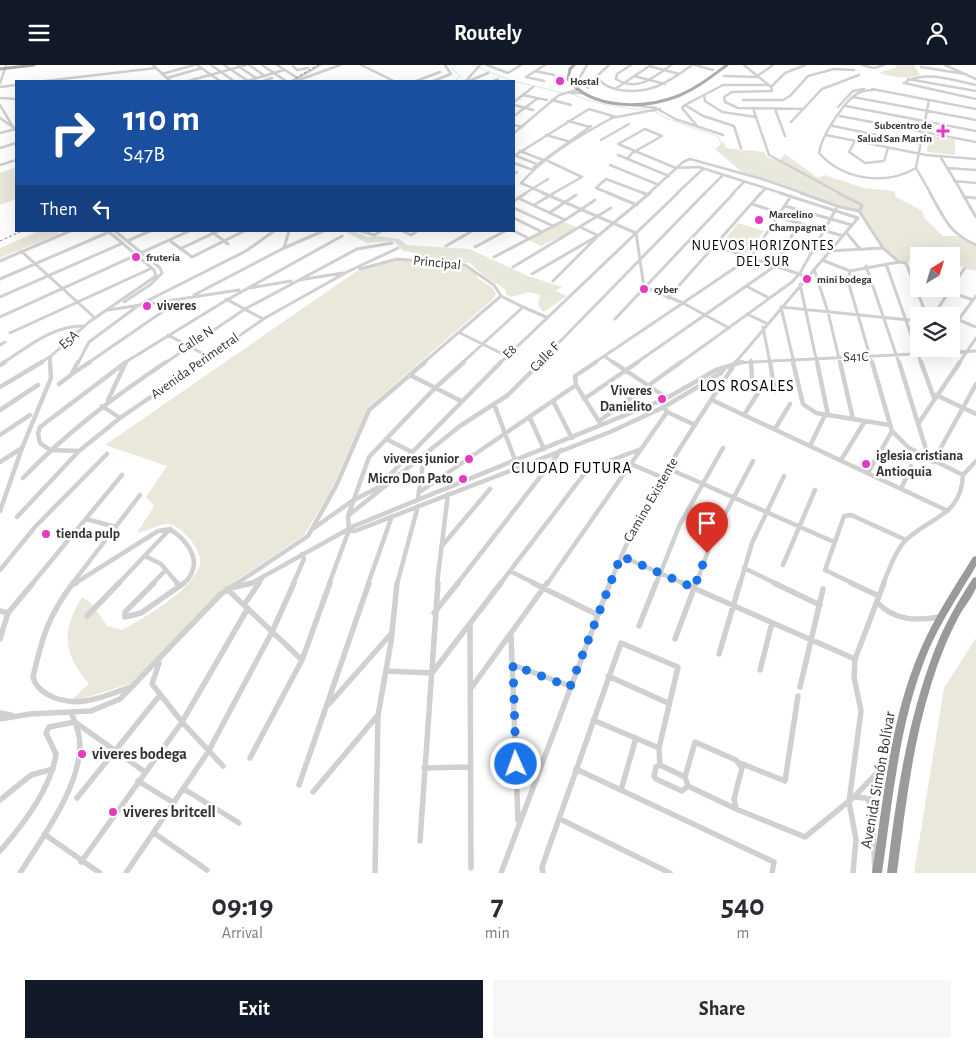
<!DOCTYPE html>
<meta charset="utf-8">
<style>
body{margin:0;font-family:"Alegreya Sans",sans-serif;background:#f7f7f7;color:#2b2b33;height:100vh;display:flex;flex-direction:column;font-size:19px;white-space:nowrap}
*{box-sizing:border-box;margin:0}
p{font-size:16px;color:#7c7c81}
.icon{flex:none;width:28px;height:28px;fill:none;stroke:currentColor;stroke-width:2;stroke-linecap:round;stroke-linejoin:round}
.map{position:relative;height:808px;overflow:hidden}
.side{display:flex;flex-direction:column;background:#fff;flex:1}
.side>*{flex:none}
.guide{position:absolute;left:15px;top:15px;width:500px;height:152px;border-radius:0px;box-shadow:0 5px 20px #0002;background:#1a4fa0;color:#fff;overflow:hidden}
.needle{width:32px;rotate:38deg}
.buttons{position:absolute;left:910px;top:182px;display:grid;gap:10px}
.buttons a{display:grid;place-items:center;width:50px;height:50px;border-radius:0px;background:#fff;box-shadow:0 5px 20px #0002;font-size:25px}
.pin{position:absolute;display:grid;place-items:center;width:42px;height:42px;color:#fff;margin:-51px -21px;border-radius:50% 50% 50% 0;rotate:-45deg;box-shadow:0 0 5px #0007}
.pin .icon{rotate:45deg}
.me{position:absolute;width:55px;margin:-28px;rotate:358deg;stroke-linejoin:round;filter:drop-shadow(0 0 4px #0008)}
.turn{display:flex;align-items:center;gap:18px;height:105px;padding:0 25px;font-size:22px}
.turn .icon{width:65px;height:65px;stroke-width:2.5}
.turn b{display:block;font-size:35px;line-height:42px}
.then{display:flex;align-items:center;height:48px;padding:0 25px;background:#0003;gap:10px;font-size:19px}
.eta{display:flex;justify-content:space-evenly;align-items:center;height:85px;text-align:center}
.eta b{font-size:30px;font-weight:700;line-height:35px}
.button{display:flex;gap:10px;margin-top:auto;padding:10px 25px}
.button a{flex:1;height:58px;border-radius:0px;background:#111827;color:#fff;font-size:20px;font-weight:700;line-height:58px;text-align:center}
.button a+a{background:#f7f7f7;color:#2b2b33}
header{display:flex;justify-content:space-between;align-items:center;height:65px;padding:0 25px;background:#111827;color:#fff;font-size:22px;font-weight:700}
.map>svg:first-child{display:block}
</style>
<header><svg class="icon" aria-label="menu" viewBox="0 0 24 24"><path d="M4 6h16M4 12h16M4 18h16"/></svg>Routely<svg class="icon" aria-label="person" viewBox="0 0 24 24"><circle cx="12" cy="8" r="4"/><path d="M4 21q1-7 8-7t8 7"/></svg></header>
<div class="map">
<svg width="976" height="808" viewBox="0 0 976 808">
<rect width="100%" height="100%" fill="#fff"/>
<path fill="#eae7db" d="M895,0H914L920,10C903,15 895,12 879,8L897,2Z
M929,70L955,75V90L927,87Z
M723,77L726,83L764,87L767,92L778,96L785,89L818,113L824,110L864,123L894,126L896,132L922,146L924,153L943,171H957L976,180V206L966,204L951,196V191H940L928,186L906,198C884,194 871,164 859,146L840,142L743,108L715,84Z
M16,102V134L0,140V108Z
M564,157L579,163L541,181L527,174Z
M738,158L764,166L747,188L721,179Z
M39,166H59L58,169L0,193V183Z
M343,166H356L367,172L377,171L399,174L407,180L469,184L528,211L562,222L556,226L567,231L543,247L538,240L540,230L529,227L511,232L506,229L505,224L484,211L470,198L422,193L420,189L403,186L394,176L367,178Z
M397,194L465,200L479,211L476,212L493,223L496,229L493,234L367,343L330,427L304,470L222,525L132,618L82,634L71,635L89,619C63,589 61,566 82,532L92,539L107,561L122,565C138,557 180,531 190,516C193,512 199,505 200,500C204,486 180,458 166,459C159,460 146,466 137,468L154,441L146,432L167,401L105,380L357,206Z
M976,573V808H914L944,623Z"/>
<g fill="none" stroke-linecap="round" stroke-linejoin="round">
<path stroke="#cfeee4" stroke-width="1" d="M455,0L452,4L460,11L455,16
M472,0L510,15L563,28
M572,29C597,40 621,43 648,45
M654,46L668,54L717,71L725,83L745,98L807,120L838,136
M348,166L359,172L396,175L409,182L479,195L496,207L558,229"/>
<path stroke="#d0d0d0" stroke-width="2.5" d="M153,0L170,16
M197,0L220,16
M211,0L234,16
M224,0L248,16
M249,0L265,11
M262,0L286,16
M277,0L296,12
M361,0L394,16
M487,0L508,8L521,0
M587,0L580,12L588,23
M609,0L597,11C602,20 610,23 620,25C649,30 669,17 692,0
M631,0L617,9L616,14C636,27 654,13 671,0
M695,0L713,5
M744,0L771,22L772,26L732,27L724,32L725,37L738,43L804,44
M862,0L874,3L884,0
M945,0L976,14
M238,1L256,13
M293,1L297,5L308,3
M649,1L679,9
M921,2L965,9
M535,6L554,10
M162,9L194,0
M634,11L665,19
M724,11L756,12L773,0
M167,13L202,3
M908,14L976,26
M45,16L156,3
M188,16L246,0
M247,16L284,5
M263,16L272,13
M293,16L320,0
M296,16L340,0
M416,16L440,7
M433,16L451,9L445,0
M466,16L480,0
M469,16L488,8
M493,16L498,14
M544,16L526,12L545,0
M581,16L598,15
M0,18L6,1
M976,20C955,16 923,4 904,18L976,34
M0,22L16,20
M771,22L785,8L805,0
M615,24L651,0
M872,24L976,44
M874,25C867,25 860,26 855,30C842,40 821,72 819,88C843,115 885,121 916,103
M570,28H583
M522,30L547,35
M704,30L685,40L703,51L734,61L741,83
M853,32L976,55
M0,33L16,34
M552,35L571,40
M743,35H783L790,31L808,11L834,4L854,5
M929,35L916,103L931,129
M514,37L533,22
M0,40L13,62
M514,40L533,45
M632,40L656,43L675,54L723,70
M685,40L682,43L697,61
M846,41L976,66
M838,42L853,26L864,24
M753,43L769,90L841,129
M775,44L785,71
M514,51L538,33
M840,51L976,77
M756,52L722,47L705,36L704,30L723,20H767
M0,53L16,64
M611,53L660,44
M568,56L590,62
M791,57L822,24L859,10
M514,60L522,62
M833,61L920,79
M0,68L16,64
M514,68L559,30L577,25
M546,70L571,77
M826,70L926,90L976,94
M662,71L645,64L618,79L676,103L699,102L784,129
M601,75L629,59
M855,76L849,87L865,98L884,96L888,83
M0,83L16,78
M520,86L543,95
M514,90L539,100
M618,90L669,111
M514,91L589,44L616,52
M940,91L963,129
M627,94L632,88L662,71
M548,96L582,112
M514,98L533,105
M0,100L16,95
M610,100L659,120
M947,103L976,105
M533,105L534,102L591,61
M514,109L517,107
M954,116L976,118
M524,129L548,114
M546,129L521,118C545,91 580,70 612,53
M552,129L582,112
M611,129L596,123L606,114L646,129
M648,129L683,97L690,94L762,114L805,129
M676,129L703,104
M704,129L723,110
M732,129L744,117
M760,129L765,124"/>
<path stroke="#d0d0d0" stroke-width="3" d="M543,128L636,168L644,222
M608,128L637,140
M643,128L648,130
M801,128L840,142L859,146
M838,128L860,139L862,141L859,146
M930,128C944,153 949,168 976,180
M962,128L976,152
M964,132L976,133
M518,133L565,155
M514,136L526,128
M752,139L780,148
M534,140L554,128
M785,141L852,160
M514,143L553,161
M859,146L883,183L899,197
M549,148L576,130
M778,152L843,171
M514,153L540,166
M582,163L597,170
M115,166L160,203L162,208L150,220L124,237
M361,166L374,170L381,166
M403,166L411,170L417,166
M514,166L528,173
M846,167L860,184
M691,173L808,212
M169,175L192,192L224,176L211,166
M127,176L150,166
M228,179L224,176L244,166
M446,181L472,166
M475,182L505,166
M284,183L289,166
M180,184L218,166
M21,186L95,253
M828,186L883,183
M494,192L565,155L595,135
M822,195L850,206L899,197L906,198L927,251
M0,196L70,166
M886,199L921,298
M866,201L899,298
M513,202L611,143
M360,204L397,194L465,200L494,220L501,231
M814,204L828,247L840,298
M850,206L848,216L872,298
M532,209L599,170
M0,214L109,167
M299,215L343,208
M553,216L599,170L650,128
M800,219L817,298
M746,221L769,233
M644,222L683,238L729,263
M250,223L291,216
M950,227L973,235
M194,230L284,183L323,166
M501,231L523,242
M0,232L123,178
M668,233L761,128
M226,234L263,254
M108,245L239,225
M747,249L766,258
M933,251L964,204
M0,252L189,166
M615,254L734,128
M959,255L976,262
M763,262L770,298
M951,265L976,231
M10,268L152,203
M460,268L507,291
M168,270L209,292
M0,280L5,277
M604,291L614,298
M751,295V298
M3,298C27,282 55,259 85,261
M40,298L51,291L89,257L156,211L154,205L108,166
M50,298L51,291
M78,298L89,277L139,240L246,186L274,166
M88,298L181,234
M124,298L225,236L342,171
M165,298L245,244L357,184L392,178
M200,298L265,253L347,207L398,183
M423,298L501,231
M462,298L523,242L546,252
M500,298L678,128
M539,298L705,128
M594,298L751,192L791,131
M636,298L775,201L799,158
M680,298L792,217L800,208L836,144
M734,298L976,286
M735,298L858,153L780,128
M794,298L781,242L919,256
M959,298L976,273"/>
<path stroke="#d0d0d0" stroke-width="4.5" d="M596,297L575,311L576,320L600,358
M613,297L667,333
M751,297L752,313
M770,297L775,327
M793,297L803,339L816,348L889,360
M817,297L828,350
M840,297L853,354
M872,297L892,366L909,383L963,410
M899,297L929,394
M921,297L934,333
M0,300L5,297
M72,309L90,297
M410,310L461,336
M59,319L71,310L78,297
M0,322L42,297
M936,330L976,349
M584,334L638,297
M108,335L125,299
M712,335L948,446
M553,336L572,373
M494,339L515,395
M102,341L120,353
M0,345L38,320
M667,347L695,360
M744,350L760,325
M530,353L544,384
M599,356L681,297
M918,359L960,297
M775,364L790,339
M0,370L30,350
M386,374L412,387
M810,381L825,350
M79,386L50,385L40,378L38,369L40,362L126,297
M841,395L865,356
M0,397L22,383
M933,397L976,319
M631,399L661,412
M667,403L834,477
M868,408L892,366
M963,410L976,396
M23,413C67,367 114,332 166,297
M901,424L911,401
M421,426L576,320
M418,433L424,392
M0,446L22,383L51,313L50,297
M349,450L460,361L508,330L541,297
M17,452L79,386L120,353L202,297
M86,454L116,462
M314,463L352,436L377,423L501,297
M349,465L355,466L610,367L664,342L721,308L724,304
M441,482L490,424
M145,491L161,499L178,519
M621,491L685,519
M783,500L815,425
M744,503L777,519
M0,505L35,462L107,389
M510,506L536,519
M32,519L122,410
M72,519L140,430
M74,519L158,466L170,464C190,477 205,500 183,519
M118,519L170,464
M152,519L166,505
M236,519L308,471L336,421L369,345L425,297
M250,519L354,461L667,333L716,305L742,297
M258,519L263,512
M293,519L304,494L302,489
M329,519L349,465L348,451L369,392L435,323L464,297
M368,519L392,451
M397,519L418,441
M437,519L448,429
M457,519L561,385
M500,519L588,404L641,384
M547,519L667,347L664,342
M610,519C640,438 689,369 736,297
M656,519L680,459L723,383
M696,519L714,470L753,396
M740,519L752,478L784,411
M854,519L825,505L844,451L851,450L906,475
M883,519C889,505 896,484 907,474C932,451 961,451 963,410"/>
<path stroke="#d0d0d0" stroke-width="5.5" d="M73,518C48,551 42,573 33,612C35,620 40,625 47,629C75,646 105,631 133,621
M154,518L125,547V552L141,548L184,518
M177,518L180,521
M533,518L598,550
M682,518L855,594
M774,518L820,540
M851,518L879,531
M72,520L76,518
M227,524L252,518
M227,524L302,595
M877,537C894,556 916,556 940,552
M244,540L259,518
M0,546L8,548
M434,548L458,518
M87,551L119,518
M470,560L471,803
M639,561L656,518
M511,571L518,755
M0,574L8,548L33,518
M675,574L696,518
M719,589L740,518
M159,598L152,619L182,657L223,701
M513,600L570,621
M760,605L772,558
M386,606L432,608L501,518
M608,611L668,638
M472,622L547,518
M800,622L823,524
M329,639L391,569
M0,648L11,650
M0,654L30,649L91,646L120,634L221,529L238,518
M593,655L659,683
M250,693L302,595L330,518
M740,698L785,716L798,631
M660,700L685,712L688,721L682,726L656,714L654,711L656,702Z
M424,703L469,702
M576,704L774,797L772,808
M685,712L695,677L736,695L742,703L734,734L736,744
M138,716L174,738
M299,720L369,518
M688,721L736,744L805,772L854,732L892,692
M184,724L239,758
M621,725L636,673
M313,727L378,650
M854,732L866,733L872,740L875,808
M77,733L160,630
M0,735L31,710L53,704
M871,738L874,713
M560,754L670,808
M154,768L207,805
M44,769L100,808
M420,776L438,518
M0,786C23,760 51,724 56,689L46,668L49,662L75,657L145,707
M81,797L182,657L248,543
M20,808C42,773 80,722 80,680C80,669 76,659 72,650
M126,808L208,687L272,567L294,518
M375,808L378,650L391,577L397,518
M501,808L610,518
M543,808L542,802L621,578L678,602L659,683L660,700
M853,808L856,774L849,737L861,646L854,612L855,594L884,518"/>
<path stroke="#ababab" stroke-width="3" d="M574,0L570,4L568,14C591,45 645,44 678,31C696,24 712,11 727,0
M0,4L34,0"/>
<path fill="#9a9a9a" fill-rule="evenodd" d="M976,491V501C960,528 942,555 929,584C899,655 893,733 882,808H872C884,732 890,652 922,581C936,550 955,521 973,492Z
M976,512C976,515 976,520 976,523C972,533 963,543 958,553C947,574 938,597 931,620C912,681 905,745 897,808H887C896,732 907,656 935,584C945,558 959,535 973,513Z"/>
<path stroke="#888" stroke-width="1" stroke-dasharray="3 2" stroke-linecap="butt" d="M291,16L318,0
M0,176L22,166"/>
</g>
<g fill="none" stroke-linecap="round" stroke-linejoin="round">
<path stroke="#1a73e8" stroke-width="9" stroke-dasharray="0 16.2" d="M516,699L513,600L570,622L621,491L694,523L707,488"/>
</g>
<g fill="#e639c2" stroke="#fff" stroke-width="2">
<circle cx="560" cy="16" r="5"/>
<path d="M940.5 58.5h5v5h5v5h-5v5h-5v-5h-5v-5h5z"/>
<circle cx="759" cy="155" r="5"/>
<circle cx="136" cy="192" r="5"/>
<circle cx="807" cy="214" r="5"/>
<circle cx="644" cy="224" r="5"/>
<circle cx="147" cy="241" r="5"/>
<circle cx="662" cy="334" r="5"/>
<circle cx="469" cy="394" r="5"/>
<circle cx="866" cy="399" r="5"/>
<circle cx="463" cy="414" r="5"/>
<circle cx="46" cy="469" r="5"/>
<circle cx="82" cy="689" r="5"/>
<circle cx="113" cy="747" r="5"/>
</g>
<g text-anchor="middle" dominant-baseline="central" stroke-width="5" stroke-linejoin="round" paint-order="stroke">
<g font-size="11" font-weight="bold" fill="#333" stroke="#fff" text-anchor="start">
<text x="570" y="16">Hostal</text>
<text x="932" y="60" text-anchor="end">Subcentro de<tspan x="932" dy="13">Salud San Martín</tspan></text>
<text x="769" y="149">Marcelino<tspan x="769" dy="13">Champagnat</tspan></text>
<text x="146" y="192">fruteria</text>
<text x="817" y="214">mini bodega</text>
<text x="654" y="224">cyber</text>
</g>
<g font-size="14" letter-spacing="1" fill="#000" stroke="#fff">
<text x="763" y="181">NUEVOS HORIZONTES<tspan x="763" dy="16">DEL SUR</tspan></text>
</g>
<g font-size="14" fill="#333" stroke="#fff">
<text transform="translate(437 198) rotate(6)">Principal</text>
<text transform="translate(69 275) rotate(-41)">E5A</text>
<text transform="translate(196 275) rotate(-33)">Calle N</text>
<text transform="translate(510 287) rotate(-44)">E8</text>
<text transform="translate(545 292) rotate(-46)">Calle F</text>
<text transform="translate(856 292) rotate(-1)">S41C</text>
<text transform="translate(195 301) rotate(-35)">Avenida Perimetral</text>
<text transform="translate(651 435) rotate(-60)">Camino Existente</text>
</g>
<g font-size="14" font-weight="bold" fill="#333" stroke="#fff" text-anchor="start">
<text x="157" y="241">viveres</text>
<text x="652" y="326" text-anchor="end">Viveres<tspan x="652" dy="16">Danielito</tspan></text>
<text x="876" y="391">iglesia cristiana<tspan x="876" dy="16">Antioquia</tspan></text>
<text x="459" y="394" text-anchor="end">viveres junior</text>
<text x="453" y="414" text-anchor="end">Micro Don Pato</text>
<text x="56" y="469">tienda pulp</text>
</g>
<g font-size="16" letter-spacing="1" fill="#000" stroke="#fff">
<text x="747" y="321">LOS ROSALES</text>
<text x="572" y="403">CIUDAD FUTURA</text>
</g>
<g font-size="16" font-weight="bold" fill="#333" stroke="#fff" text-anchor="start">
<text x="92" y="689">viveres bodega</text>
<text x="123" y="747">viveres britcell</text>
</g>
<g font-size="16" fill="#333" stroke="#fff">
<text transform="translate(878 715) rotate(-80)">Avenida Simón Bolívar</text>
</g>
</g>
</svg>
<div class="buttons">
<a><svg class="needle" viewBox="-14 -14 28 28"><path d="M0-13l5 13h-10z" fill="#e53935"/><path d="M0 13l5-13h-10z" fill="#7c7c81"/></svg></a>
<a><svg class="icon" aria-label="layers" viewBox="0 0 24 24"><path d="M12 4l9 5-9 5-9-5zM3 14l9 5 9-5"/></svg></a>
</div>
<div class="pin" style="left:707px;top:488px;background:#d93025"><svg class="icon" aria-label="arrive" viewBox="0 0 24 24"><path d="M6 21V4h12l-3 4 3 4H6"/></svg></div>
<svg class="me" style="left:516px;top:699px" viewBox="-20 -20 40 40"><circle r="17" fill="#1a73e8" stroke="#fff" stroke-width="3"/><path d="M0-11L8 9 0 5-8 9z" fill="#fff"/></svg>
<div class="guide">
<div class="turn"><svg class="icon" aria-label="right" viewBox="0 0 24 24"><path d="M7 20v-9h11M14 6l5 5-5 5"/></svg><div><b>110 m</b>S47B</div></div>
<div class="then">Then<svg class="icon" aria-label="left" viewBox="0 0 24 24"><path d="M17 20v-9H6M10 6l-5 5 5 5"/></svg></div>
</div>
</div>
<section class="side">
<div class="eta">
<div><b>09:19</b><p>Arrival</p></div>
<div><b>7</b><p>min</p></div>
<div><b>540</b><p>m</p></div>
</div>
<div class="button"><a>Exit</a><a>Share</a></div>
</section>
